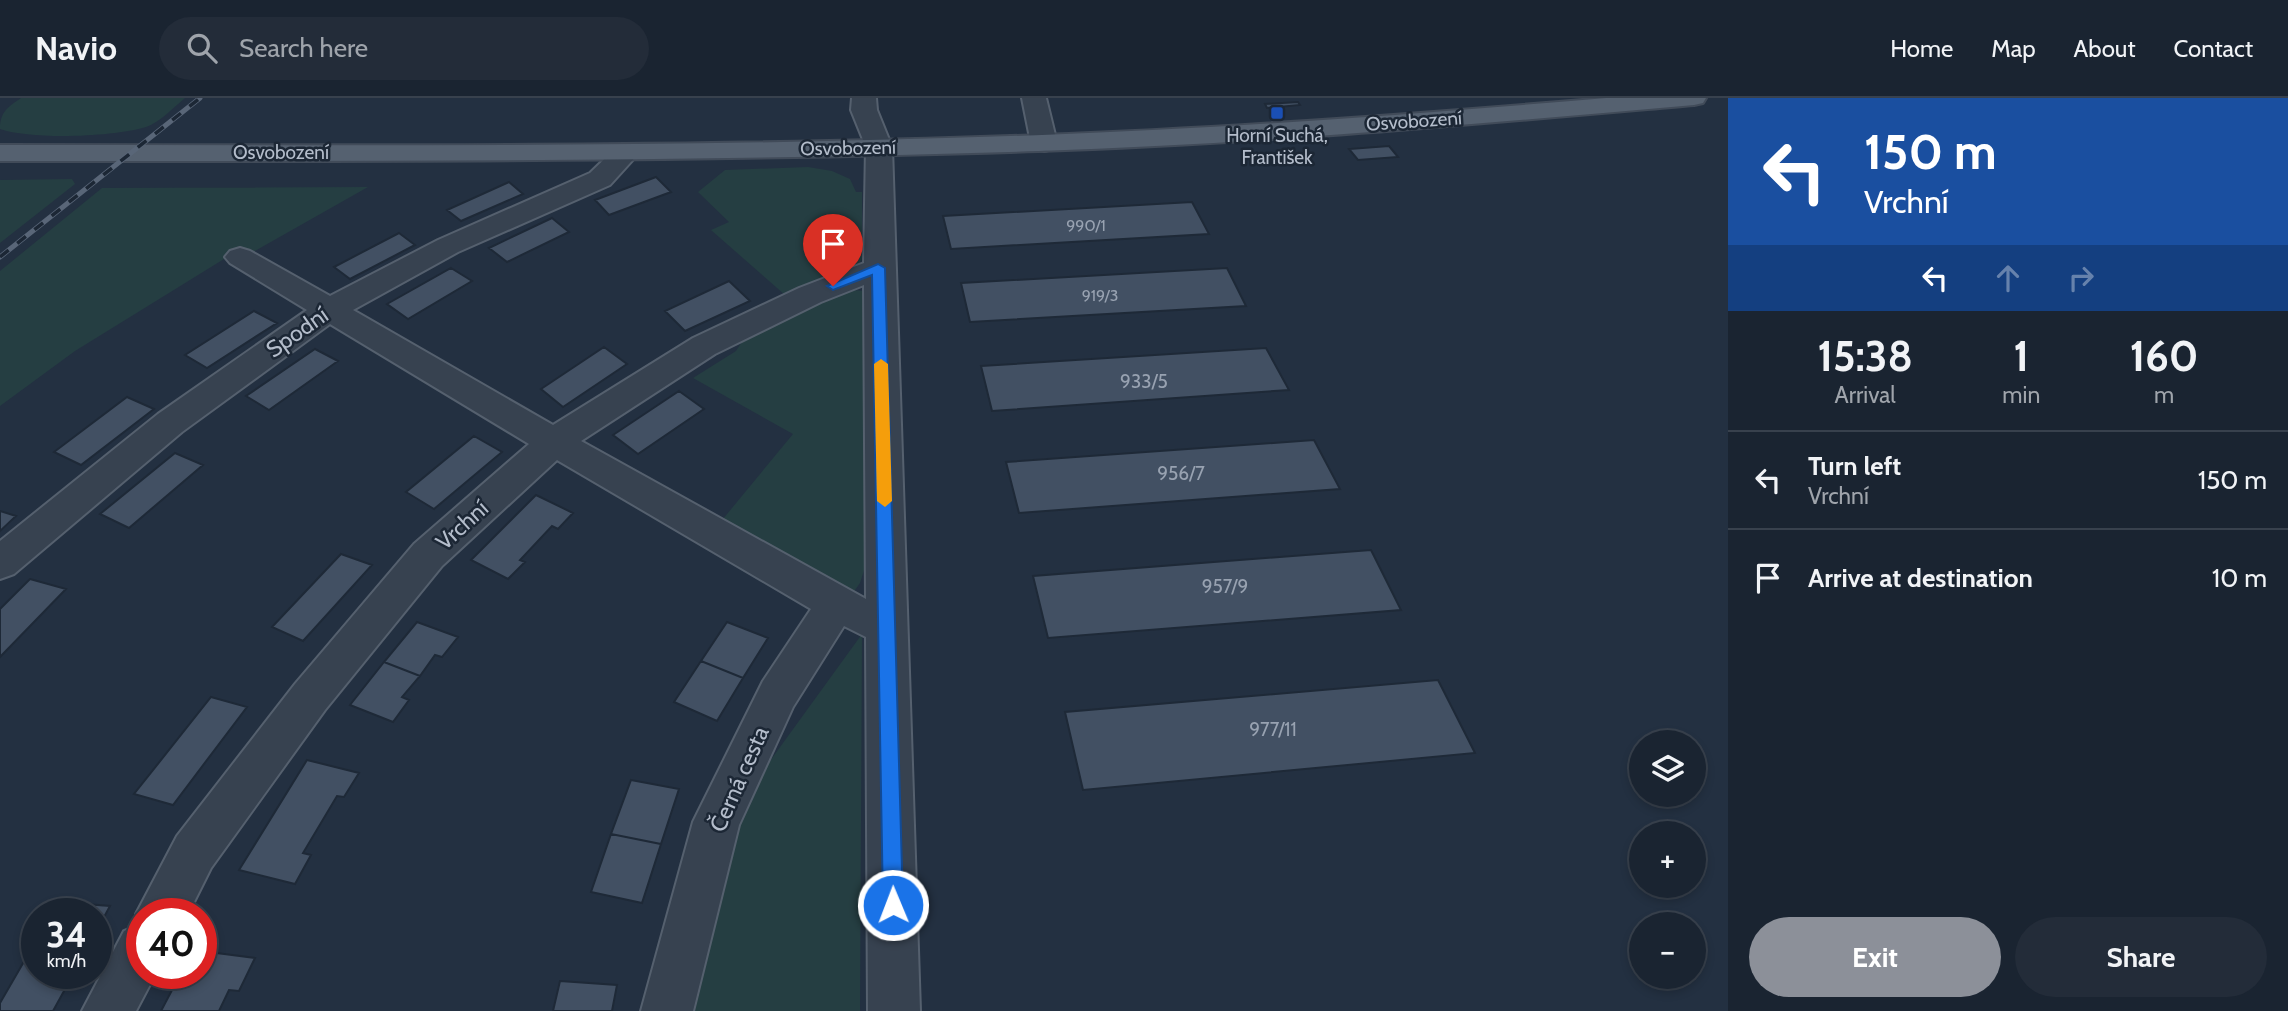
<!DOCTYPE html>
<meta charset="utf-8">
<style>
body{margin:0;font-family:Cabin,sans-serif;background:#232c39;color:#f1f3f6;height:100vh;display:flex;flex-direction:column;font-size:26px;white-space:nowrap}
*{box-sizing:border-box;margin:0}
p{font-size:23px;color:#9fa4ab}
.icon{flex:none;width:38px;height:38px;fill:none;stroke:currentColor;stroke-width:2;stroke-linecap:round;stroke-linejoin:round}
.map{position:relative;flex:1;overflow:hidden}
.sheet{display:flex;flex-direction:column;background:#1a2431;width:560px}
.sheet>*{flex:none}
.hud{background:#1a4fa0;color:#fff;overflow:hidden}
.controls{position:absolute;left:1629px;top:632px;display:grid;gap:14px}
.controls a{display:grid;place-items:center;width:77px;height:77px;border-radius:50%;background:#1a2431;box-shadow:0 4px 10px #0003,0 0 0 2px #38414d;font-size:35px}
.speed{position:absolute;left:21px;top:800px;display:flex;gap:14px;font-size:35px;font-weight:700;text-align:center}
.speed>*{display:grid;place-content:center;width:91px;height:91px;border-radius:50%;background:#1a2431;box-shadow:0 4px 10px #0003,0 0 0 2px #38414d;line-height:1}
.speed small{font-size:18px;font-weight:400}
.speed .limit{border:10px solid #d22;background:#fff;color:#111}
.pin{position:absolute;display:grid;place-items:center;width:60px;height:60px;color:#fff;margin:-72px -30px;border-radius:50% 50% 50% 0;rotate:-45deg;box-shadow:0 0 7px #0007}
.pin .icon{rotate:45deg}
.me{position:absolute;width:77px;margin:-38px;rotate:359deg;stroke-linejoin:round;filter:drop-shadow(0 0 5px #0008)}
.turn{display:flex;align-items:center;gap:24px;height:147px;padding:0 21px;font-size:32px}
.turn .icon{width:91px;height:91px;stroke-width:2.5}
.turn b{display:block;font-size:49px;line-height:60px}
.lanes{display:flex;align-items:center;height:66px;padding:0 21px;background:#0003;justify-content:center;gap:35px;direction:ltr}
.lanes .off{opacity:.35}
.eta{display:flex;justify-content:space-evenly;align-items:center;height:119px;text-align:center}
.eta b{font-size:42px;font-weight:700;line-height:49px}
.action{display:flex;gap:14px;margin-top:auto;padding:14px 21px}
.action a{flex:1;height:80px;border-radius:42px;background:#8c9099;color:#fff;font-size:28px;font-weight:700;line-height:80px;text-align:center}
.action a+a{background:#232c39;color:#f1f3f6}
ul{padding:0;list-style:none}
li{display:flex;align-items:center;gap:21px;height:98px;padding:0 21px;border-top:2px solid #38414d}
li div{flex:1}
li b{display:block;font-size:26px}
li em{font-style:normal}
header{display:flex;align-items:center;gap:42px;box-sizing:border-box;height:98px;padding:0 35px;background:#1a2431;border-bottom:2px solid #38414d}
header strong{font-size:33px}
nav{display:flex;gap:38px;margin-inline-start:auto;font-size:24px}
.search{width:490px;height:63px;background:#232c39;display:flex;align-items:center;gap:18px;box-sizing:border-box;padding:0 24px;border-radius:38px;color:#9fa4ab;font-size:26px}
main{display:flex;flex:1;min-height:0}
.map>svg:first-child{display:block}
</style>
<header>
<strong>Navio</strong>
<div class="search"><svg class="icon" aria-label="search" viewBox="0 0 24 24"><circle cx="10" cy="10" r="6"/><path d="M15 15l6 6"/></svg>Search here</div>
<nav><a>Home</a><a>Map</a><a>About</a><a>Contact</a></nav>
</header>
<main>
<div class="map">
<svg width="1728" height="913" viewBox="0 0 1728 913">
<rect width="100%" height="100%" fill="#233041"/>
<path fill="#253e42" d="M21,0H185C174,9 159,25 146,29C113,39 32,42 0,31C0,14 8,9 21,0Z
M808,69L832,73L850,81L856,94H862V160L858,169L785,197L711,132L729,124L698,94L725,72Z
M72,81L75,86L0,145V82Z
M368,89L253,154L224,161L75,253L0,308V173L102,90Z
M851,192L866,193L867,463L860,485L850,499L718,427L793,336L693,280L736,253L745,239L836,194Z
M862,536L860,913H692L741,703Z"/>
<path fill="#425063" stroke="#1e2937" stroke-width="2" d="M1298,4L1300,7L1267,10L1265,6Z
M1389,48L1398,59L1358,62L1349,51Z
M656,79L671,94L609,117L595,102Z
M509,84L523,96L461,123L447,112Z
M1192,104L1209,136L951,151L943,118Z
M552,120L569,134L507,164L489,150Z
M399,135L415,147L350,181L334,169Z
M451,170L472,183L408,221L387,206Z
M1227,170L1246,208L970,224L961,185Z
M729,183L750,203L685,233L665,213Z
M254,213L277,225L207,270L185,257Z
M604,249L627,266L563,309L541,291Z
M1266,250L1289,292L992,313L981,268Z
M315,251L338,263L269,312L246,298Z
M679,293L704,311L638,356L613,337Z
M127,299L154,311L81,367L54,354Z
M474,338L502,354L434,411L406,394Z
M1314,342L1340,391L1019,415L1006,364Z
M175,355L203,367L129,430L100,416Z
M536,397L573,415L558,431L552,428L520,462L525,464L508,481L471,462Z
M0,413L16,418L0,433Z
M1371,452L1401,512L1048,540L1033,478Z
M341,456L372,467L303,543L272,529Z
M30,481L66,491L0,559V511Z
M417,524L458,539L442,559L435,557L420,578L384,564Z
M727,524L768,540L743,580L701,563Z
M701,563L743,580L717,623L674,604Z
M384,564L420,578L402,599L409,602L393,624L350,607Z
M1438,582L1475,655L1083,692L1065,614Z
M211,599L247,609L173,707L134,696Z
M307,662L359,675L344,699L337,698L303,755L311,757L295,786L239,772Z
M631,682L679,691L661,746L611,736Z
M611,736L661,746L642,805L591,794Z
M58,804L110,808L96,834V816H51Z
M37,841V875H74L53,913H0V905Z
M201,853L255,860L239,893L229,892L219,913H161L181,875H201Z
M560,883L617,887L612,913H553Z"/>
<g fill="none" stroke-linecap="round" stroke-linejoin="round">
<defs>
<path id="minor" d="M852,0H876L877,12L892,49L920,913H868L866,539L844,528L793,609L739,727L693,913H641L693,724L763,583L811,511L557,362L442,468L325,612L211,770L188,816H142V875H156L136,913H82L124,833L141,826L136,816L177,738L295,586L414,446L529,346L330,226L182,334L14,476L0,481V443L158,316L307,212L230,165L225,159L230,153L240,150L250,153L330,198L438,142L590,75L617,49L626,47L635,49L639,55L610,87L458,154L353,212L553,327L693,240L799,190L864,165L866,49L851,12ZM864,187L866,501L581,343L715,256L821,204Z
M1022,0H1046L1057,45L1053,51L1044,53L1035,51L1031,45Z"/>
<path id="major" d="M1606,0H1706L1703,5L1694,7C1476,26 1258,46 1039,53C693,64 347,63 0,63V47C347,47 695,50 1042,37C1230,30 1419,16 1606,0Z"/>
</defs>
<use href="#minor" stroke="#55606e" stroke-width="4"/>
<use href="#major" stroke="#414b59" stroke-width="4"/>
<use href="#minor" fill="#374250" fill-rule="evenodd"/>
<use href="#major" fill="#556170" fill-rule="evenodd"/>
<defs>
<path id="rail" d="M0,159L200,0"/>
</defs>
<use href="#rail" stroke="#596678" stroke-width="5"/>
<use href="#rail" stroke="#1c2735" stroke-width="3.5" stroke-dasharray="11" stroke-linecap="butt"/>
</g>
<path fill="#1a73e8" stroke="#114b97" stroke-width="2" d="M878,166L885,170L903,807L900,815L893,818L886,815L883,807L872,177L833,192L827,188Z"/>
<path fill="#f59e0b" d="M881,261L888,266L892,403L885,409L877,403L874,266Z"/>
<rect fill="#1a4fb4" stroke="#1c2735" stroke-width="2.5" x="1270" y="8" width="14" height="14" rx="3.5"/>
<g text-anchor="middle" dominant-baseline="central" stroke-width="5" stroke-linejoin="round" paint-order="stroke">
<g font-size="16" fill="#98a2b1">
<text x="1086" y="127">990/1</text>
<text x="1100" y="197">919/3</text>
</g>
<g font-size="19" fill="#b4bdcb" stroke="#1c2735">
<text transform="translate(1414 23) rotate(-4)">Osvobození</text>
<text transform="translate(848 50) rotate(-1)">Osvobození</text>
<text x="281" y="54">Osvobození</text>
</g>
<g font-size="19" fill="#b4bdcb" stroke="#1c2735">
<text x="1277" y="37">Horní Suchá,<tspan x="1277" dy="22">František</tspan></text>
</g>
<g font-size="19" fill="#98a2b1">
<text x="1144" y="283">933/5</text>
<text x="1181" y="375">956/7</text>
<text x="1225" y="488">957/9</text>
<text x="1273" y="631">977/11</text>
</g>
<g font-size="23" fill="#b4bdcb" stroke="#1c2735">
<text transform="translate(297 234) rotate(-35)">Spodní</text>
<text transform="translate(462 427) rotate(-42)">Vrchní</text>
<text transform="translate(739 681) rotate(-66)">Černá cesta</text>
</g>
</g>
</svg>
<div class="controls">
<a><svg class="icon" aria-label="layers" viewBox="0 0 24 24"><path d="M12 4l9 5-9 5-9-5zM3 14l9 5 9-5"/></svg></a>
<a>+</a>
<a>−</a>
</div>
<div class="speed"><div>34<small>km/h</small></div><div class="limit">40</div></div>
<div class="pin" style="left:833px;top:188px;background:#d93025"><svg class="icon" aria-label="arrive" viewBox="0 0 24 24"><path d="M6 21V4h12l-3 4 3 4H6"/></svg></div>
<svg class="me" style="left:893px;top:807px" viewBox="-20 -20 40 40"><circle r="17" fill="#1a73e8" stroke="#fff" stroke-width="3"/><path d="M0-11L8 9 0 5-8 9z" fill="#fff"/></svg>
</div>
<section class="sheet">
<div class="hud">
<div class="turn"><svg class="icon" aria-label="left" viewBox="0 0 24 24"><path d="M17 20v-9H6M10 6l-5 5 5 5"/></svg><div><b>150 m</b>Vrchní</div></div>
<div class="lanes"><svg class="icon" aria-label="left" viewBox="0 0 24 24"><path d="M17 20v-9H6M10 6l-5 5 5 5"/></svg><svg class="icon off" aria-label="ahead" viewBox="0 0 24 24"><path d="M12 20V5M6 11l6-6 6 6"/></svg><svg class="icon off" aria-label="right" viewBox="0 0 24 24"><path d="M7 20v-9h11M14 6l5 5-5 5"/></svg></div>
</div>
<div class="eta">
<div><b>15:38</b><p>Arrival</p></div>
<div><b>1</b><p>min</p></div>
<div><b>160</b><p>m</p></div>
</div>
<ul>
<li><svg class="icon" aria-label="left" viewBox="0 0 24 24"><path d="M17 20v-9H6M10 6l-5 5 5 5"/></svg><div><b>Turn left</b><p>Vrchní</p></div><em>150 m</em></li>
<li><svg class="icon" aria-label="arrive" viewBox="0 0 24 24"><path d="M6 21V4h12l-3 4 3 4H6"/></svg><div><b>Arrive at destination</b></div><em>10 m</em></li>
</ul>
<div class="action"><a>Exit</a><a>Share</a></div>
</section>
</main>
